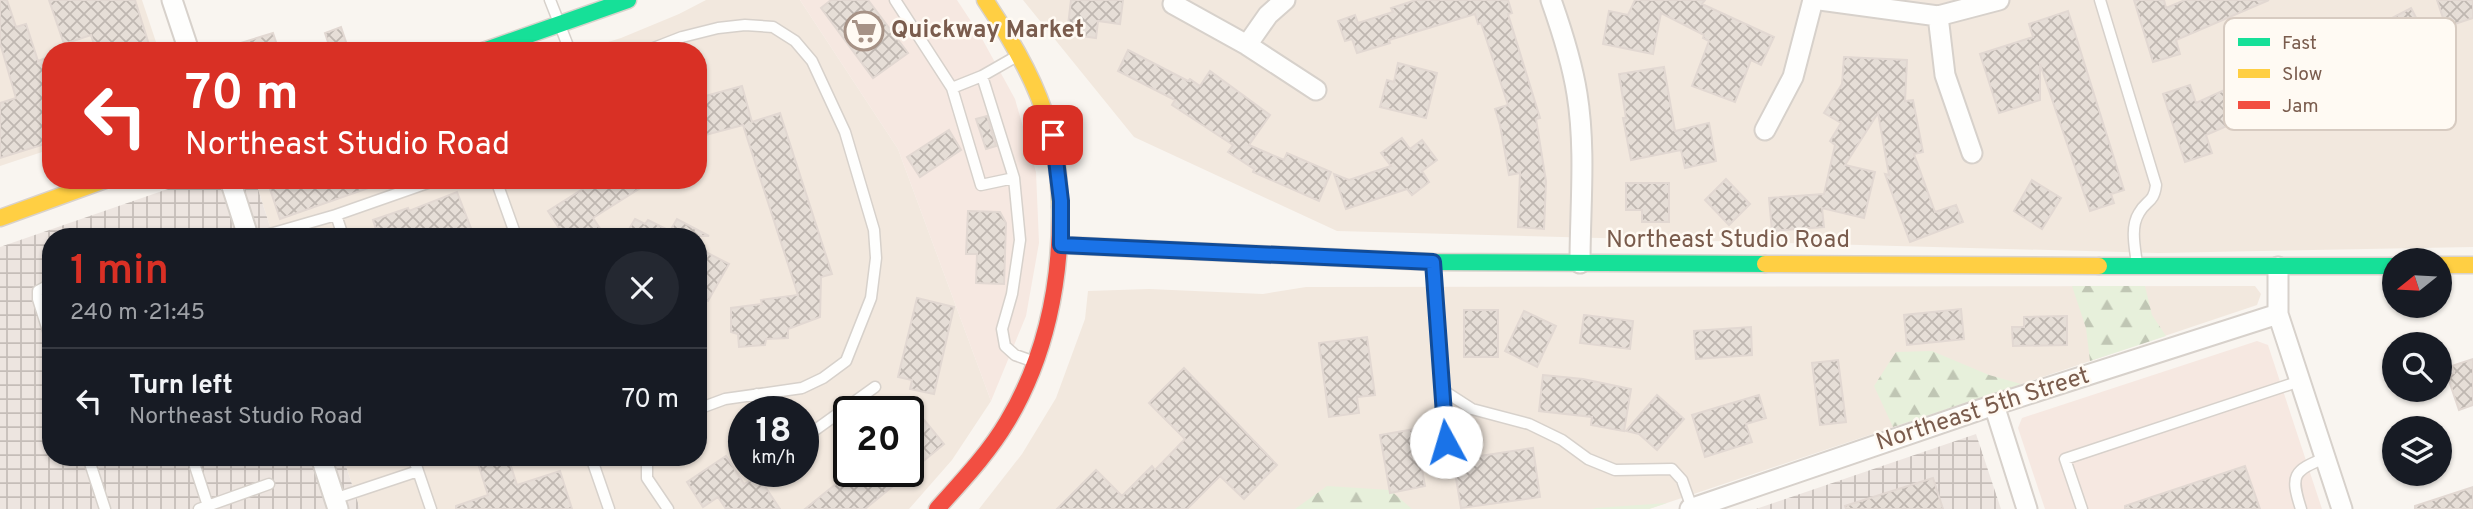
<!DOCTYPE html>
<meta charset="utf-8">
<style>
body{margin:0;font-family:Overpass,sans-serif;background:#242831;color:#f1f3f6;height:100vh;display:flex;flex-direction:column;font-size:26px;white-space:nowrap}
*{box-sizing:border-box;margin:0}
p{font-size:23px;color:#9ea1a6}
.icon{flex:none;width:38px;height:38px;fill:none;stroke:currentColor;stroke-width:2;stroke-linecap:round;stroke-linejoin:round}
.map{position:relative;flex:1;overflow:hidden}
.details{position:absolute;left:42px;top:228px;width:665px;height:238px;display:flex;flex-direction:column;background:#171b24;border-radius:28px;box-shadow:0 2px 5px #0004}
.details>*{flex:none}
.banner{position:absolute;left:42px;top:42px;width:665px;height:147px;border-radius:28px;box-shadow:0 2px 5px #0004;background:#d93025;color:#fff;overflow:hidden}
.needle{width:46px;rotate:252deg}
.fabs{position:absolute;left:2382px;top:248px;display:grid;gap:14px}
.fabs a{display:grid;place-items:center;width:70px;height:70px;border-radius:50%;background:#171b24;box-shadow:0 2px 5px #0004;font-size:35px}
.speed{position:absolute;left:728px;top:396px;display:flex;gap:14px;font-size:35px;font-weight:700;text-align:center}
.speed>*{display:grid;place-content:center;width:91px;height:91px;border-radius:50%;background:#171b24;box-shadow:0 2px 5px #0004;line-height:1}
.speed small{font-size:18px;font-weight:400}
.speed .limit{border:4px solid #111;border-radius:10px;background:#fff;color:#111}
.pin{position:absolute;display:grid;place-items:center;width:60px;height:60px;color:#fff;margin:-30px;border-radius:14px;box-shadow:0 4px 10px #0006}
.me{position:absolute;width:77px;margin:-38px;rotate:354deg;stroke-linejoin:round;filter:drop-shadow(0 0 5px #0008)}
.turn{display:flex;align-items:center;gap:24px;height:147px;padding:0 28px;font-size:32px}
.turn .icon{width:91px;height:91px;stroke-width:2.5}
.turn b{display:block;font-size:49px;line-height:60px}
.round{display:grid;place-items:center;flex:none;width:74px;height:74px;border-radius:37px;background:#242831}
.head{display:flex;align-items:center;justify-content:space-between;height:119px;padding:0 28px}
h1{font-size:42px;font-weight:600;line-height:52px;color:#d93025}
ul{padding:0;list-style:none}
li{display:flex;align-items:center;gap:21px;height:105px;padding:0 28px;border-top:2px solid #363941}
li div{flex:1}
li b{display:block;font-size:26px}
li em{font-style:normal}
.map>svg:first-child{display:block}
</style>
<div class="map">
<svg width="2473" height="509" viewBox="0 0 2473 509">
<defs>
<pattern id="industrial-grid" width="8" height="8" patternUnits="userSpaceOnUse" patternTransform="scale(1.75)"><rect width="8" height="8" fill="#ede5e0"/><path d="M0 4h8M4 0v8" fill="none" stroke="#c5bdb8"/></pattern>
<pattern id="forest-firs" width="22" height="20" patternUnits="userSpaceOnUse" patternTransform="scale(1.75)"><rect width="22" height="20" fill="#e7f0db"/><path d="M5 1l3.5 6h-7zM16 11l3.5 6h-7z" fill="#c0c6b4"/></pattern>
<pattern id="building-cross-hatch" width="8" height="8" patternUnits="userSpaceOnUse" patternTransform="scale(1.75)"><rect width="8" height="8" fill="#e6ded7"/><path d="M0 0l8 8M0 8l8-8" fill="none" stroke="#bfb7b1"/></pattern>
</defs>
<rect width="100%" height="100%" fill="#f9f5f0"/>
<path fill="#f2e8de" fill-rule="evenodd" d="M0,0H142L159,51H51V149L0,166Z
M706,0H800L898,149L991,401L952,460L909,509H360L343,457H698V236H273L255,180H698V51H579L621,38L679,14ZM744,411H803V471H744ZM849,411H908V471H849Z
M1023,0H2473V247L2159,253L1337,231L1134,137Z
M2255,286L2261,294L2257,305L1649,509H979L1022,454L1056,398L1085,319L1088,291L1149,289L1263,294L1306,287Z"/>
<path fill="#f6e8e1" d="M800,0H957L980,35L1015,99L1036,172L1039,243L1026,316L991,401L898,149Z
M2257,341L2268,345L2322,509H2045L2018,428L2022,418Z"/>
<path fill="url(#industrial-grid)" d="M194,180H255L273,236H51V457H343L360,509H0V247Z
M1976,434L2001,509H1756Z"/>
<path fill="url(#forest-firs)" d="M2072,286H2145L2152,315L2166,336L2090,361L2086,328Z
M1932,351L1989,375L2021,384L1893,427L1874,386L1896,352Z
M1327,486L1390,490L1412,509H1295Z
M1667,503L1649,509H1592L1596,508Z"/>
<path fill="url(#building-cross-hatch)" stroke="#e2d8d2" stroke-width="2" d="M0,0H7L16,27L26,24L38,61L51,56V142L0,158V103L16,98L0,43Z
M49,0H135L151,51H96L91,35L64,44Z
M831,0H868L908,53L873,78L821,8Z
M1071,0H1123L1120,24L1098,21L1096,38L1067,34Z
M1416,0H1508L1512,13L1508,14L1540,118L1536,119L1546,181L1544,229L1518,227L1520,173L1509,175L1500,125L1495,109L1508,105L1481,23L1478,24L1475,14L1389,40L1390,43L1357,53L1352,39L1345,41L1338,21L1355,15L1358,23L1393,12L1391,8Z
M1635,0H1705L1702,4L1774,37L1761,65L1751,60L1735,102L1692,86L1709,41L1703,38L1704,35L1661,13L1653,54L1603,44L1609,11L1628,15Z
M2134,0H2164L2166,8L2185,0H2269L2176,40L2180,54L2153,62Z
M2437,0H2473V18L2446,27Z
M2411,8L2432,48L2378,74L2372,60L2282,97L2284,101L2206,135L2212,153L2185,162L2163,94L2190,85L2196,103L2282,64L2349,37L2350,40Z
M2068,11L2124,190L2111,194L2114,203L2090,211L2040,64V100L1999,113L1980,54L2033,37L2029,24Z
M341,27L348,48L331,51L325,33Z
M273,33L279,51H228V47Z
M1128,50L1188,81L1190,79L1200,86L1210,71L1270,115L1249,145L1284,160L1287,153L1331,172L1319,201L1253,172L1254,169L1228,152L1233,145L1172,105L1175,100L1118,71Z
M1844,57L1907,60L1905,101L1913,100L1923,152L1914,154L1935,212L1956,205L1963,222L1910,242L1885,174L1889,175L1878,113L1845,165L1875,172L1864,218L1822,208L1824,227L1772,231L1769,198L1824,194L1835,145L1830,141L1841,123L1824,113L1842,84Z
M1398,63L1437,73L1426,118L1380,107L1387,80L1394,82Z
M1664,67L1675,131L1709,123L1716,161L1685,168L1681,150L1631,160L1623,118H1626L1619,74Z
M742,86L752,122L780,113L832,274L821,277L820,317L788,329V338L766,339L765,345L739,347L738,334L731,332V308L762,304L761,300L798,295L743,125L698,137V98Z
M987,116L996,146L986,149L976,119Z
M949,130L961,150L920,177L907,157Z
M1402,138L1410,149L1422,140L1437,160L1422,171L1429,182L1412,195L1407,189L1346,209L1334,174L1349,180L1391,166L1381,153Z
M1726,179L1750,204L1729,225L1705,200Z
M267,180H382L383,183L280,219Z
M597,180H653L593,218L601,230L592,236H564L548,211Z
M2032,180L2061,198L2042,229L2014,211Z
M1626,183H1669V222H1642V210H1626Z
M457,192L474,236H378L373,220L408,208L409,211Z
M968,211L1000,212L1006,223L1004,284L976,283L977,254H966Z
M635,219L645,224L648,220L670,231L677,219L709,236H625Z
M698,248L729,264L708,301L698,296Z
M917,298L954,307L934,394L910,389L912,380L898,377Z
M1961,309L1964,339L1907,345L1904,315Z
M1464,310H1498V357H1464Z
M1524,311L1556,326L1537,367L1505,351Z
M1584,315L1633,321L1630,349L1580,343Z
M2067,316V345L2013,346L2012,327H2024V317Z
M1751,327L1752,355L1696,359L1694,331Z
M1367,337L1375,395L1357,397L1359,413L1329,417L1319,343Z
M2473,359V405L2459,410L2447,375L2454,373L2452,366Z
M1838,360L1846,422L1820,425L1812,363Z
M1184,368L1277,465L1244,499L1220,476L1187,509H1057L1096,470L1122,496L1152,466L1155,470L1185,439L1149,403Z
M1543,375L1583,379L1631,389L1624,431L1591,425L1592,417L1539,411Z
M1657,395L1684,419L1657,450L1639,434L1626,431Z
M1759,395L1766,418L1746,424L1752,442L1705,457L1692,415Z
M920,415L944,444L865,509H805L852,471H908V424Z
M1415,429L1425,486L1390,493L1380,435Z
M1533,448L1540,497L1461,508L1453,460Z
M726,456L744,484L758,476L780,509H726L718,497L703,507L687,482Z
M476,457H508L517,485L560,471L572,509H456V506L488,495Z
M2245,466L2260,509H2125V506Z
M1933,478L1943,509H1846L1845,506Z
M2473,487V509H2415V506Z"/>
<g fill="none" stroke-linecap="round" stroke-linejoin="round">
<defs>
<path id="lane" d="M550,0L570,51
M895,0L952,88L981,185L1014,178L982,76
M2100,0L2156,185C2154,203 2146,200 2139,213C2130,227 2135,248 2137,264
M646,51L682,37L718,28L745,25L773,27L795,41L812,61L845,132L874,230L876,258L871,298L846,361L823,378L802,388L725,399L698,409
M952,88L982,76L1017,56
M1014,178L1020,240L1012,294L1002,329L1005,346L1015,355L1032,361
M496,180L516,236
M336,215L436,180
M263,236L336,215L343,236
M1433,263L1446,441
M51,284L38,291V299L51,340
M1441,389L1472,409L1529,424L1562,440L1588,459L1615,470L1672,469L1682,480L1692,508
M757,394L759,411
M803,435L811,433L875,387
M88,457L105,509
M192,457L209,509
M591,457L609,509
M647,457V478L668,509
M418,471L431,509
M334,499L418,471L413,457
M199,509L269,484
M2082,509L2065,459L2300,381
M2301,509C2290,475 2293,471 2325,458"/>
<path id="street" d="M172,0L189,51
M1551,0C1562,31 1572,62 1577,94C1586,149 1580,208 1580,263
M1820,0L1938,16L1999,0
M1173,4L1247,45L1316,90
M1938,16L1945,75L1972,153
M1247,45L1268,15L1285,0
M1765,130L1793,77L1813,0
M230,180L248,236
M2278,267V314L2342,509
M1994,405L2027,509
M321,457L338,509
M1690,509L1994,405L2278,314"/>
<path id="fast" d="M483,51L628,0
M1061,245L1433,262L1765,264
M2099,266H2394"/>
<path id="slow" d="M985,0C1030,67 1059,124 1060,207
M0,218L105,180
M1765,264L2099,266
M2440,265H2473"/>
<path id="jam" d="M937,509C962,481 988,454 1007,422C1046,357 1061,281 1060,207"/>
</defs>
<use href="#lane" stroke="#d7d1cb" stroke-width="13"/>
<use href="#street" stroke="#d7d1cb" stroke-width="23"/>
<use href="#fast" stroke="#d9d2cb" stroke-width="19"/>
<use href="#slow" stroke="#d9d2cb" stroke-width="19"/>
<use href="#jam" stroke="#d9d2cb" stroke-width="19"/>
<use href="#lane" stroke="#fefefd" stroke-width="10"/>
<use href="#street" stroke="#fefefd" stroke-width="19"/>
<use href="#fast" stroke="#16e098" stroke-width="16"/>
<use href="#slow" stroke="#ffcf43" stroke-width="16"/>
<use href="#jam" stroke="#f24e42" stroke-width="16"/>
</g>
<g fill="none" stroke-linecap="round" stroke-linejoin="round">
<defs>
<path id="route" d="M1053,135L1061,201V245L1433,262L1446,442"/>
</defs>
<use href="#route" stroke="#114b97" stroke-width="18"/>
<use href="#route" stroke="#1a73e8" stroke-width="12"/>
</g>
<defs>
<symbol id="supermarket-ring" viewBox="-11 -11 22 22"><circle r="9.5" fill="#fffaf3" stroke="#a69286" stroke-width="1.5"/><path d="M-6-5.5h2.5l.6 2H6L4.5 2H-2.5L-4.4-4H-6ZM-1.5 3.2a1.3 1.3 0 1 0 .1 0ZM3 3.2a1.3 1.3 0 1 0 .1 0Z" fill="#a69286"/></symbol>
</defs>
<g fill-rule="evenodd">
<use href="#supermarket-ring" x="842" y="9" width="44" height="44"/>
</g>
<g text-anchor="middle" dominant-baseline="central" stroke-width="5" stroke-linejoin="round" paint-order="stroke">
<g font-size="24" font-weight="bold" fill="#7a5c4d" stroke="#fffaf3" text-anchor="start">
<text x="891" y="31">Quickway Market</text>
</g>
<g font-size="24" fill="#7a5c4d" stroke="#fffaf3">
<text x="1728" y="241">Northeast Studio Road</text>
<text transform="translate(1983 410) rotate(-18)">Northeast 5th Street</text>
</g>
</g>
<rect x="2224" y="18" width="232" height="112" rx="10" fill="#fffaf3" stroke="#d7cbc1" stroke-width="2"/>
<rect x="2238" y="38" width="32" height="8" fill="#16e098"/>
<rect x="2238" y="69" width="32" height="9" fill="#ffcf43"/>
<rect x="2238" y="101" width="32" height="8" fill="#f24e42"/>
<g font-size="19" fill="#7a5c4d">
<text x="2282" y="49">Fast</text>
<text x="2282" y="80">Slow</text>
<text x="2282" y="112">Jam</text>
</g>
</svg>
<div class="fabs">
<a><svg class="needle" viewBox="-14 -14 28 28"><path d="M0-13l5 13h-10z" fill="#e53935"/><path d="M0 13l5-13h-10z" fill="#9ea1a6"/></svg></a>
<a><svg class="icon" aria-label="search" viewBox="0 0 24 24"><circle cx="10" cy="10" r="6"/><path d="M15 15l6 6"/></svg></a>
<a><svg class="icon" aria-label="layers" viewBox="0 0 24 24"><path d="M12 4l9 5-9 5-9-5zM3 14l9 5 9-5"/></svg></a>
</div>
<div class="speed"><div>18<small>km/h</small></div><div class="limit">20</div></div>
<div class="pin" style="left:1053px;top:135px;background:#d93025"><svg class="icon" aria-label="arrive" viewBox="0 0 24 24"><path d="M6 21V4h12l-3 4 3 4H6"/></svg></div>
<svg class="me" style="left:1446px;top:442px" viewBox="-20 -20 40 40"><circle r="19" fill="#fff"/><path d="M0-13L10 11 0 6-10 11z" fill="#1a73e8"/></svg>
<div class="banner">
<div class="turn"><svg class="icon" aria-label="left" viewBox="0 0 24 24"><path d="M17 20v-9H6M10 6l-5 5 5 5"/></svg><div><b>70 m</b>Northeast Studio Road</div></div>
</div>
<section class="details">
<div class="head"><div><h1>1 min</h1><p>240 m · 21:45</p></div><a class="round"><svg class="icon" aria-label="close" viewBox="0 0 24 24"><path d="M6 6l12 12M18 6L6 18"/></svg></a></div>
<ul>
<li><svg class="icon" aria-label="left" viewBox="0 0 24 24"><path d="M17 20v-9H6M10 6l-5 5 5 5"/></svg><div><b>Turn left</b><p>Northeast Studio Road</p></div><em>70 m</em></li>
</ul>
</section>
</div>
